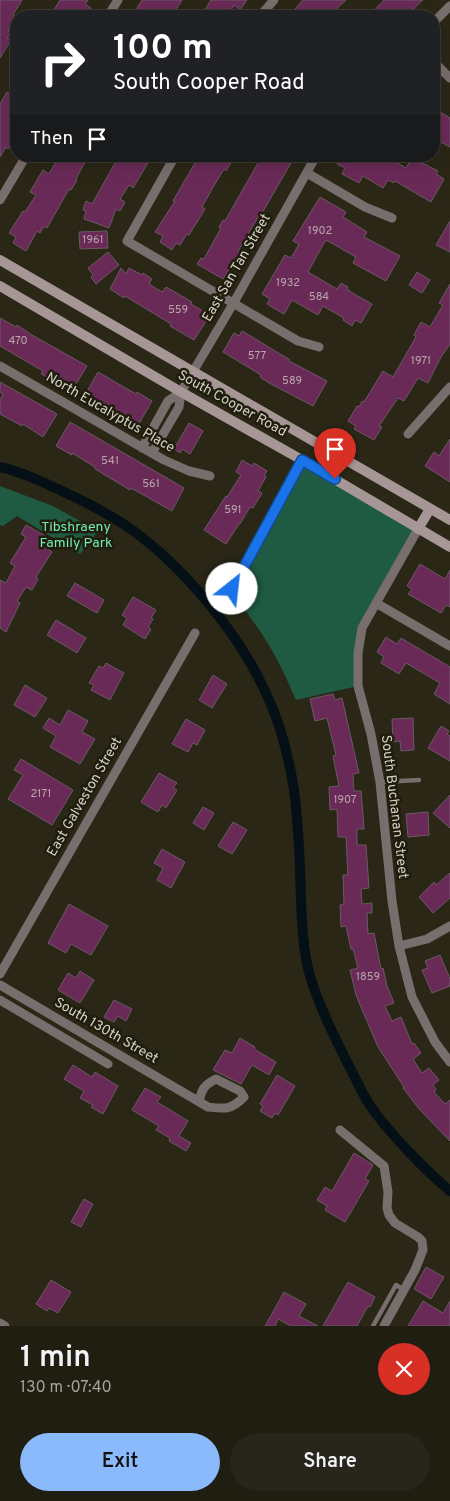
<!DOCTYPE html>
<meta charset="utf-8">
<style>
body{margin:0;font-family:Overpass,sans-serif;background:#28261a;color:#f1f3f6;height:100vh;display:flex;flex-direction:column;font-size:19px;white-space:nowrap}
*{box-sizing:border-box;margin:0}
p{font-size:16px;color:#a2a29f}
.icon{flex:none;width:28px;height:28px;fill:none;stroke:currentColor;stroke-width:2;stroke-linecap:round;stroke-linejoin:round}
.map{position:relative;height:1326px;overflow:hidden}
.drawer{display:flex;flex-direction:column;background:#201d11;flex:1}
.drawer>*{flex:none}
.guide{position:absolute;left:10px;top:10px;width:430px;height:152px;border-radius:20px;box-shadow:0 5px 20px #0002,0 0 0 1px #3d3b31;background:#202124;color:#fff;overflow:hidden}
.pin{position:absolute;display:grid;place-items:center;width:42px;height:42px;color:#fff;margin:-51px -21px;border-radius:50% 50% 50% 0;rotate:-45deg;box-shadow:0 0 5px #0007}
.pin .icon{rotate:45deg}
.me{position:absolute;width:55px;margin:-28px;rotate:29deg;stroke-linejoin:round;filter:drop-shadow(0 0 4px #0008)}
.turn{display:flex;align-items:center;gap:18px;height:105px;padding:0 20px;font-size:22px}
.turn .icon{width:65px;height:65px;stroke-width:2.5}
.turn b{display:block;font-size:35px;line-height:42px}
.then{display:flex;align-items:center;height:48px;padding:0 20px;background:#0003;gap:10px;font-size:19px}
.round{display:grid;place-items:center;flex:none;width:52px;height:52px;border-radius:26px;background:#28261a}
.headline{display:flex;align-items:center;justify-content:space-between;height:85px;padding:0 20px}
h1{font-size:30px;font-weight:600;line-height:38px}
.cta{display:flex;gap:10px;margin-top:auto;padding:10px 20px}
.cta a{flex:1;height:58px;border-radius:30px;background:#8bbafc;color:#111;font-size:20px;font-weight:600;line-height:58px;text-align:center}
.cta a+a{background:#28261a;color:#f1f3f6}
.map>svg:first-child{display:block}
</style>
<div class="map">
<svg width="450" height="1326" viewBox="0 0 450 1326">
<rect width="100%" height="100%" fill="#2a2717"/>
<path fill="#1e5b42" d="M302,460L418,529L362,628L358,686L296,700C286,677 276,655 262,634C252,619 240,605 232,589Z
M0,486L53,506L98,531L80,554L17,516L3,526L0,525Z"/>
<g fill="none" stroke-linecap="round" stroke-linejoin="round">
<path stroke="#041016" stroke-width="10" d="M0,467C22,472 43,482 64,492C88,503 113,516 135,532C185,569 238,633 264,689C279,719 289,758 294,790C299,826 300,863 301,899C302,925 303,951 310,976C319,1006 334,1036 348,1064C355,1077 361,1091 369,1104C389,1133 423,1168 450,1191"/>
</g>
<path fill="#6a2a58" stroke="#6b5964" d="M0,0H22L13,15L16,17L8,30L11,32L7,38L11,40L0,58Z
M60,0H88L85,4L91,8L86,16H50Z
M142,0H182L172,16H132Z
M211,0H247L240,10L234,5L227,16H201Z
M303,0H346L329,16H289Z
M384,0H423L408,14L405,11L400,16H369Z
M16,83V136L8,149L6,147L0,157V104L7,92L10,94Z
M437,110L450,118V147L439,141L434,149V116Z
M59,156H80L86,160L76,179L77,180L71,190L69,189L47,228L44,226L40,233L37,231L26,251L13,243L16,237L9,233L23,211L25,212L36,195L30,192L43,170L49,174Z
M119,156H152L133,188L129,185L120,199L125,202L120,211L116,209L109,228L84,219L86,211L83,210L86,201L92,204Z
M199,156H235L226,171L224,169L212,189L202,207L205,209L189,235L187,234L180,245L176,243L172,250L160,242L163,236L155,232L175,201H173Z
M262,156H295L261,215L260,214L238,251L240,252L223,279L197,264L201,258L204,259L221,228L219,227L223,220L225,221Z
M341,156H385L406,168L412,158L438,171L436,174L444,179L431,202L395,181L394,183L388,180L383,188L363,176L359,183L342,174L345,168L337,164Z
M320,197L346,212L343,217L367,232L364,237L400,256L386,281L353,263L356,257L326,240L324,243L308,272L337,289L341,283L348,287L347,289L354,294L372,304L361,323L355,320L352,326L343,320L344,318L323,306L318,315L292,300L284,314L267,304L270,299L262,294L285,255L291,258L299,244L293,241Z
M450,221V252L436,245Z
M107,231L108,248L80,249L79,232Z
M108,252L119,265L96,284L91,277L93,275L88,268Z
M121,268L126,274L129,268L142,275L143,273L152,279L149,284L162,292L166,287L192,302L191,304L210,315L194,340L170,326L171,324L125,296L124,298L110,289Z
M417,272L430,280L422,293L409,285Z
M450,284V344L444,353H443L428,383L418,378L404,401L398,398L379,426L382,427L374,440L354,429L356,426L348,421L357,406L359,407L362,401L364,402L383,371L393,377L416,337L414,335L421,322L430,327L443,305L439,303Z
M0,318L16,327L17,325L32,335L87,366L73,389L56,378L55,381L41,374L43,371L0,346Z
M242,331L290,360L289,361L327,381L313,406L271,384L260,377L261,375L223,352L234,333L239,336Z
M98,372L136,394L137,392L152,401L137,427L122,419L123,417L85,395Z
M0,382L57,414L43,437L23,424L22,426L0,414V400L3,394L0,392Z
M70,422L184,488L172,511L131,488L130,490L95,469V467L72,453V455L56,446Z
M189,423L203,431L190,454L182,449L180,453L174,449Z
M450,439V482L425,466L434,452L439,456Z
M242,460L252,466L254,463L267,471L264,476L266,477L258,491L262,493L253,508L250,507L240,524H239L226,544L204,530L226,496L227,497L241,475L236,472Z
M26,525L54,541L49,550L52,552L36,577L38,579L32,590L26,587L17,601L20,603L6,632L0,628V580L6,583L15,566L10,563L26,537L21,534Z
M420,564L445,579L450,570V607L446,605L441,613L408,594L412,589L407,586Z
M75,583L104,600L97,613L67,596Z
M133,597L156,610L151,618L153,619L148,627L151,629L145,639L123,625L127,618L122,615Z
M56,620L86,638L77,653L47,635Z
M386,637L397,644L401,638L450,667V704L434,694L440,683L406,663L399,674L381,663L384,657L377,652Z
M106,663L124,673L110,700L91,690L94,685L89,683L99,666L103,668Z
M213,675L227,684L212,708L199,700Z
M25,685L47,698L35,717L14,705Z
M333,694L335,700L342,698L359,773L353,774L354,791H361L363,815L364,829H357V845H366L369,888L361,889L362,904L372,903V913H367L368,934L374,933L381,969L383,968L387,986L394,1003L385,1006L392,1021L401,1017L412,1044L414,1043L421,1053L413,1059L422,1073L429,1068L439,1080L433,1085L436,1090L434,1092L445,1104L450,1100V1141L420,1110L403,1088L404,1087L378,1047L356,995L350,970L358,968L353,949H351L346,926L341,927L340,905L344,904L343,875H348L346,837H338L337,809L330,810L329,787L339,786L333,756L336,755L327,718L315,721L310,699Z
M68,710L88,721L82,732L95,739L80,764L50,747L56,736L43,728L49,718L60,725Z
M413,718L414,750L401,751L400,741L393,742L392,719Z
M186,719L205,730L197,745L193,743L188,752L172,744Z
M441,726L449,731L447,734L450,736V761L428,748Z
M21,759L73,790L52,825L8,799L23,775L14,770Z
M159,773L177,783L173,788L177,790L166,808L162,805L158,812L141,802Z
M450,795V828L433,813Z
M203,807L214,813L204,830L193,823Z
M428,812L429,835L408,837L406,814Z
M233,822L247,830L232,854L218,846Z
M162,849L185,862L171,888L157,880L163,868L154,863Z
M450,873V898L433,913L419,897L434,882L436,885Z
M69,904L108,926L91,955L71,944L66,953L48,943Z
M440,955L450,979V986L432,993L422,970L428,968L425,961Z
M80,971L94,980L80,1003L58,990L68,973L76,978Z
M114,1000L132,1009L126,1021L118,1016L114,1022L104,1017Z
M240,1038L255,1047L254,1049L276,1062L269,1075L252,1065L241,1084L213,1070L225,1050L232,1053Z
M73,1065L92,1077L95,1072L118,1086L103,1114L91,1107L93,1105L80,1098L84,1091L64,1079Z
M277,1075L295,1086L278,1115L275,1113L272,1118L260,1111L263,1106L260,1104Z
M145,1088L161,1097L157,1102L188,1121L179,1136L191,1143L186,1151L169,1141L170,1138L156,1130L159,1126L132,1110Z
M354,1153L373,1165L365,1179L369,1181L345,1222L325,1210L327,1206L317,1200L325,1187L332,1191Z
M84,1199L93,1204L81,1227L71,1222Z
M426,1267L444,1277L431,1299L414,1289Z
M51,1280L71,1292L58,1313L49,1308L47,1311L36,1304Z
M348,1282L375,1297L370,1307L368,1306L357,1326H323Z
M284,1292L306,1304L299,1316L318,1326H291L278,1319L275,1326H265Z
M423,1301L443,1313L450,1301V1326H408Z"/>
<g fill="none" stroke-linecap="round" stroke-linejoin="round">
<path stroke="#786e6d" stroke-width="4.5" d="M224,604L302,460
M380,782L419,780
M373,1326L396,1285L404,1290"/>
<path stroke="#786e6d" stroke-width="9" d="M108,16L118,0
M260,16L274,0
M434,22L450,6
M434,62L450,78
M175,156L127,241L298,341L319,347
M307,173L365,207L392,218
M0,200L26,156
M0,366L164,460L189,471L210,476
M408,434L450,387
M142,448L168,401L181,392
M152,453L179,407L181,392L233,304L316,156
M418,529L362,628L358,653V686L371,734L380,782L392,901L399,946L412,997L435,1042L450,1062
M376,603L450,646
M399,946L427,939L450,926
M0,974L195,633
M0,985L208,1107C225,1109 231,1110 244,1097L240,1091L216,1079C204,1085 202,1089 199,1101
M0,1000L108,1064
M340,1130L384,1166L388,1192L387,1208L389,1215L395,1223L418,1237L422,1241L423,1250L415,1270L384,1326
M0,1323L5,1326"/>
<path stroke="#a69695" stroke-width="10" d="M0,260L450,520
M0,286L181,392L302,460L450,547
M418,529L430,509"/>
</g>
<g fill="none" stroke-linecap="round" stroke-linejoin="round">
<defs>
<path id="route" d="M232,589L302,460L335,479"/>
</defs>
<use href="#route" stroke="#114b97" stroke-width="12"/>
<use href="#route" stroke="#1a73e8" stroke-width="9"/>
</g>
<g text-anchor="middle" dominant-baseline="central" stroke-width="5" stroke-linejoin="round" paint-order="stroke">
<g font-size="11" fill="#b9a7ab">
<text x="320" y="231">1902</text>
<text x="93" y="240">1961</text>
<text x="288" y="283">1932</text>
<text x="319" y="297">584</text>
<text x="178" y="310">559</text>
<text x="18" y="341">470</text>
<text x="257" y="356">577</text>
<text x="421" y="361">1971</text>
<text x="292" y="381">589</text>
<text x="110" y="461">541</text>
<text x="151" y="484">561</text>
<text x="233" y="510">591</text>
<text x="41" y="794">2171</text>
<text x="345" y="800">1907</text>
<text x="368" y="977">1859</text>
</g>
<g font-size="14" fill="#d3d1c7" stroke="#211d0d">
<text transform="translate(237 268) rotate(-60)">East San Tan Street</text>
<text transform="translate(232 404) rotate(29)">South Cooper Road</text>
<text transform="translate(110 413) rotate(30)">North Eucalyptus Place</text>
<text transform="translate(85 797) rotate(-60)">East Galveston Street</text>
<text transform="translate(394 807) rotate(83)">South Buchanan Street</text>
<text transform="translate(106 1031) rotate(30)">South 130th Street</text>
</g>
<g font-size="14" fill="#70efb7" stroke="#211d0d">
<text x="76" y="527">Tibshraeny<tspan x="76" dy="16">Family Park</tspan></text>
</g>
</g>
</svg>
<div class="pin" style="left:335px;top:479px;background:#d93025"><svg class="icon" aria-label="arrive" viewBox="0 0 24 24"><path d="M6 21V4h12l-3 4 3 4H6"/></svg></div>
<svg class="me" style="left:232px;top:589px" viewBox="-20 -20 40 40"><circle r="19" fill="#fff"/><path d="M0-13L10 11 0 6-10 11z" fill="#1a73e8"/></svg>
<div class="guide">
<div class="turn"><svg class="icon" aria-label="right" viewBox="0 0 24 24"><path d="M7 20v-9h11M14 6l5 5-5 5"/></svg><div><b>100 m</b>South Cooper Road</div></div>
<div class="then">Then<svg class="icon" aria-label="arrive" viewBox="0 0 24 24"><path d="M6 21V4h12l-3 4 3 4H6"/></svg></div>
</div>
</div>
<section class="drawer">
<div class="headline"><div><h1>1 min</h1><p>130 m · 07:40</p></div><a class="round" style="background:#d93025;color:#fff"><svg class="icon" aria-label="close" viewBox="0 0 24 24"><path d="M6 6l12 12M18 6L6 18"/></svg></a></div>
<div class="cta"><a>Exit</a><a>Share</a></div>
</section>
